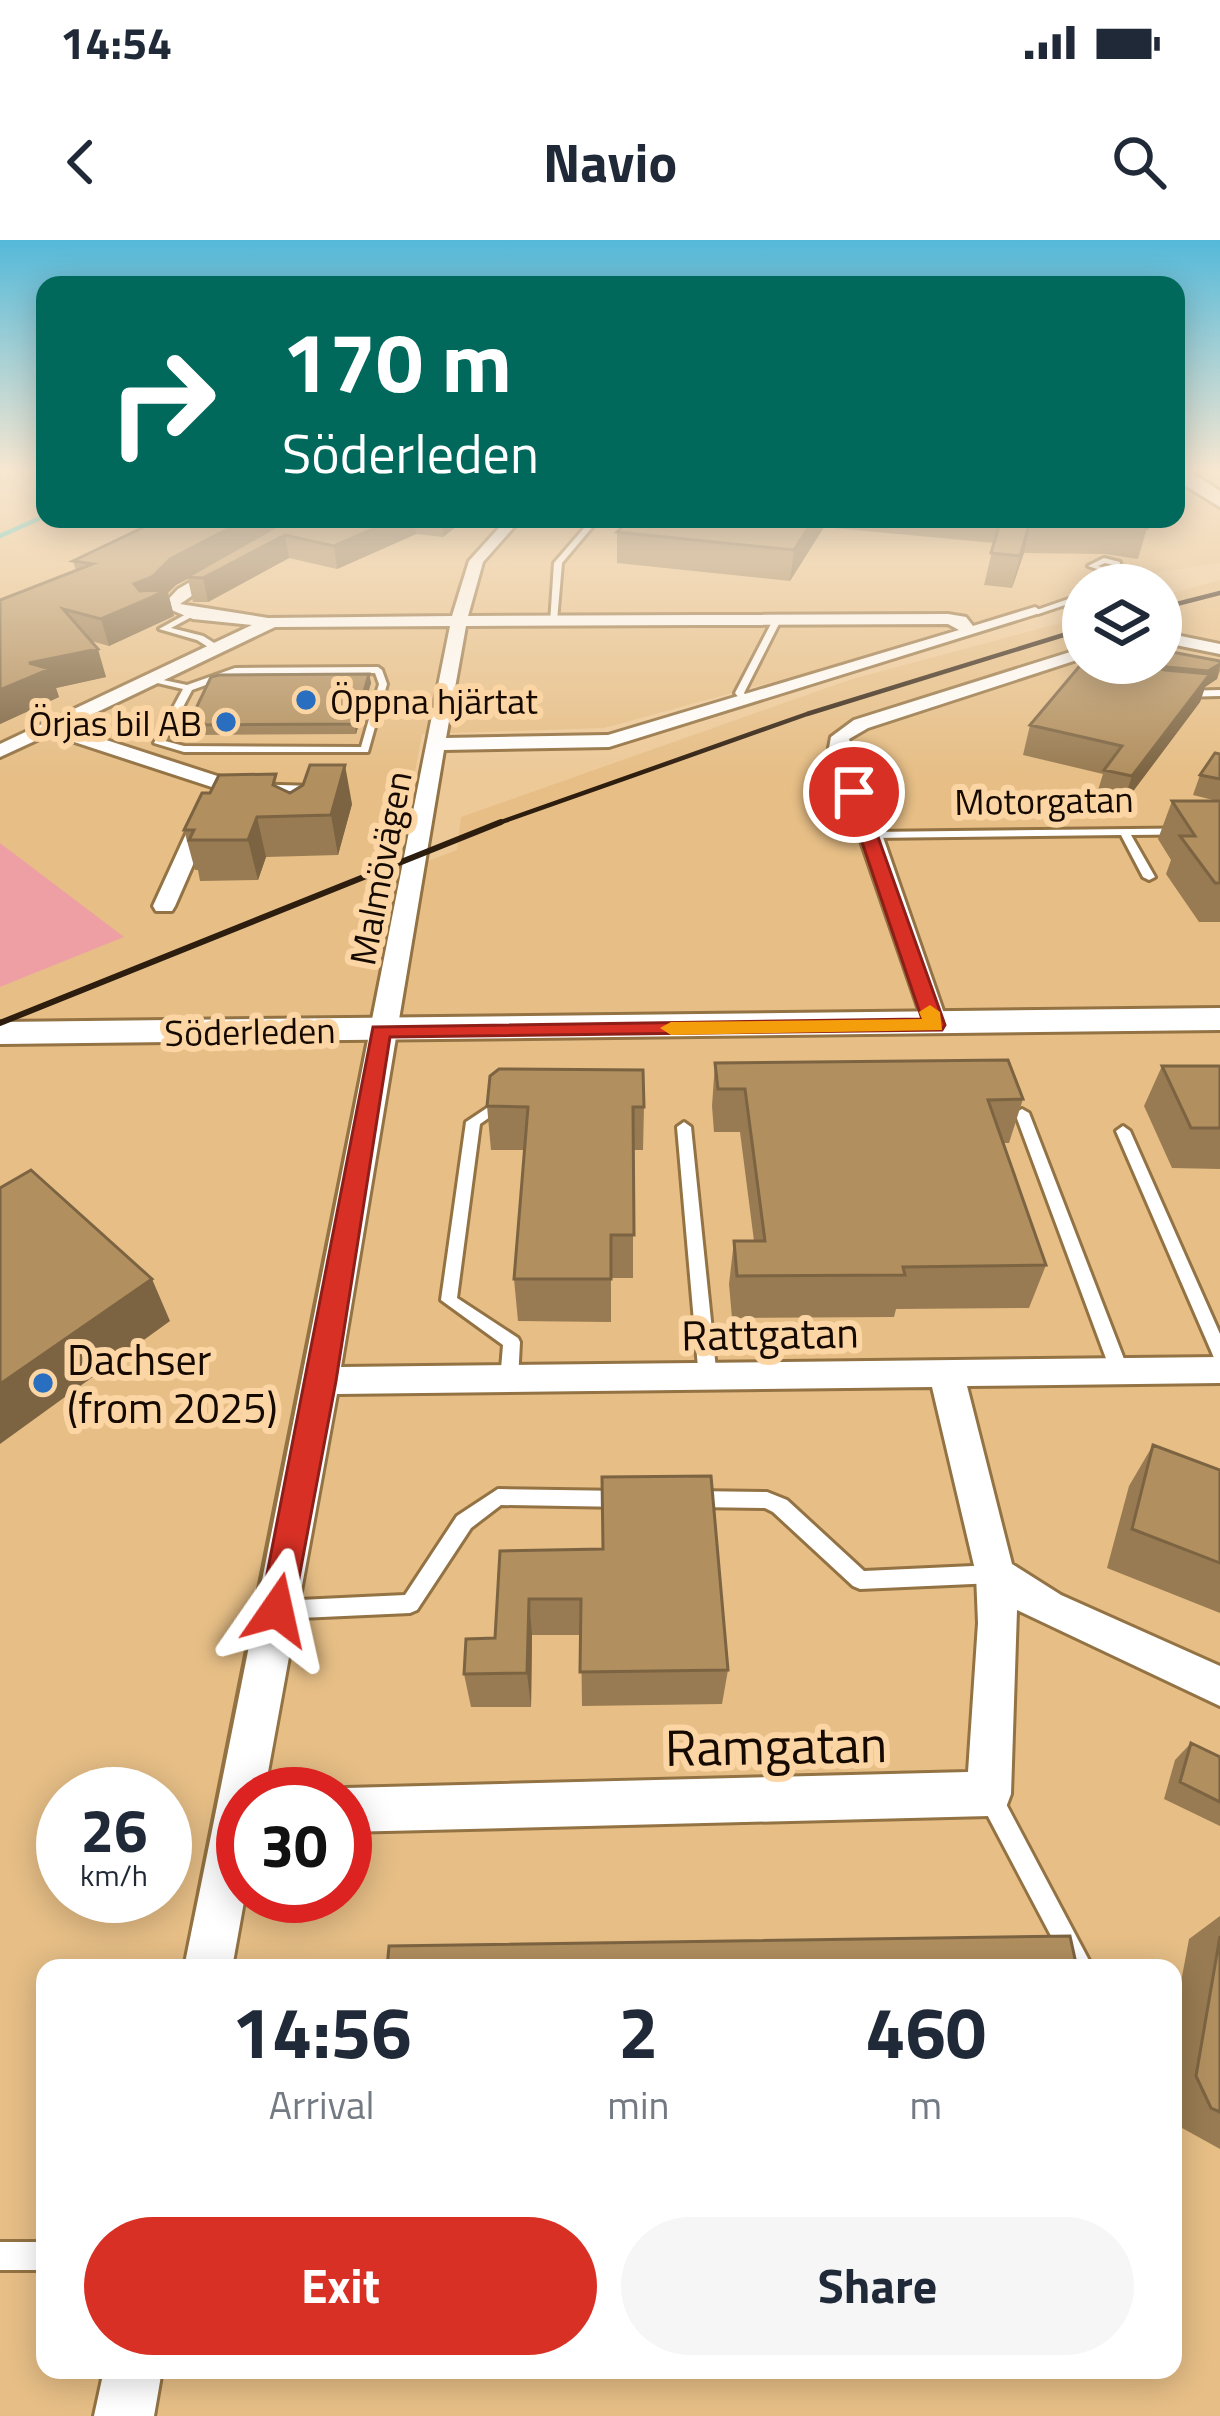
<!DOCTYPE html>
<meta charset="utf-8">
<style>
body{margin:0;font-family:"Titillium Web",sans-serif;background:#f6f6f7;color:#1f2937;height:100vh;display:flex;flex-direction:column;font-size:45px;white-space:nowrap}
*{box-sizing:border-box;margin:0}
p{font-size:39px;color:#747a83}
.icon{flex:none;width:66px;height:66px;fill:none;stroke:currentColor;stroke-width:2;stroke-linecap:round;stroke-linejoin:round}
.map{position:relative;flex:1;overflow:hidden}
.drawer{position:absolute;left:36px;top:1719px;width:1146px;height:420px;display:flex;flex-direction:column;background:#fff;border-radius:24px;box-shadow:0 6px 30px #0003}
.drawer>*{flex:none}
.top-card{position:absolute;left:36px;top:36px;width:1149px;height:252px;border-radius:24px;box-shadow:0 6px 30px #0003;background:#00695c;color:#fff;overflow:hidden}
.tools{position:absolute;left:1062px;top:324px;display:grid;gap:24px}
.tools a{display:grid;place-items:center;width:120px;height:120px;border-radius:50%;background:#fff;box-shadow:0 6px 30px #0003;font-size:60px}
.speed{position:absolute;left:36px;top:1527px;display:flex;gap:24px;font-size:60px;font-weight:700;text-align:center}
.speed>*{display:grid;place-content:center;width:156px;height:156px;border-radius:50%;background:#fff;box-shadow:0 6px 30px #0003;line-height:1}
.speed small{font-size:30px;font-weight:400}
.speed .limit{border:18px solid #d22;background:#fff;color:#111}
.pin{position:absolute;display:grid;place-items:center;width:102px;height:102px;color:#fff;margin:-51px;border:6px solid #fff;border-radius:50%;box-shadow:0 3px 12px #0007}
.me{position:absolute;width:132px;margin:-66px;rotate:11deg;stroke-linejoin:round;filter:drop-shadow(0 0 9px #0008)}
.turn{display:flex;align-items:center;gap:42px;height:252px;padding:0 48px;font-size:54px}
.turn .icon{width:156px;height:156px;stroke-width:2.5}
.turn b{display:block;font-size:84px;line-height:102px}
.eta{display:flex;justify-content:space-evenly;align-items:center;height:204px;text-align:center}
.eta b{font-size:72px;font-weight:700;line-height:84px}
.action{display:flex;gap:24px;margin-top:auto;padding:24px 48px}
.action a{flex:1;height:138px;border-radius:72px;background:#d93025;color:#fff;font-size:48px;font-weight:700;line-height:138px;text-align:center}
.action a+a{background:#f6f6f7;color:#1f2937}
.status{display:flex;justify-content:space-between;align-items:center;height:84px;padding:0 60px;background:#fff;direction:ltr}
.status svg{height:33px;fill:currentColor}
header{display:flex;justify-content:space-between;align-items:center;height:156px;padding:0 48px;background:#fff;font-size:54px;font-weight:700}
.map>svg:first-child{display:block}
</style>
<div class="status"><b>14:54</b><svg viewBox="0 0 49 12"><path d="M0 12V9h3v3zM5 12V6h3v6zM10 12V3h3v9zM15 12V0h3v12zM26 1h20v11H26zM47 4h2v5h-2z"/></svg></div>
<header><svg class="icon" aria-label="back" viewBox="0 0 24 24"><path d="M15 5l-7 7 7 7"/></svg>Navio<svg class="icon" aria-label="search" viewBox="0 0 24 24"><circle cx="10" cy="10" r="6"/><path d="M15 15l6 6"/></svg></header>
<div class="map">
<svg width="1220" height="2176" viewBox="0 0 1220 2176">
<rect width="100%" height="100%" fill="#edc998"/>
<path fill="#e6be86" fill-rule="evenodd" d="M0,231H45V279H1176V242L1220,270V323L1128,337L1125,345H1083V357L604,488L422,494L406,579L380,603L373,642L457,610L461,577L852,439L1083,377V423H1161V356L1220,340V2176H0V794L27,781H0V747L123,697L0,603ZM63,1554H165V1656H63ZM243,1554H345V1656H243ZM45,1728H1173V2130H45Z"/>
<path fill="#ee9fa4" d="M0,603L124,697L0,747Z"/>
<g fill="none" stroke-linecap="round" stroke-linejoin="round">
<path stroke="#16c1c2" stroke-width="4.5" d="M0,296L45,276"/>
<defs>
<path id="lane" d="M592,279H599L562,323L557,381L550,383L554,323Z
M1104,318L1120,322L1118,336L1088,326ZM1105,323L1113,325L1112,330L1098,326Z
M1083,354V359L1038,374L1031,372Z
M190,372L197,374L171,388L203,396L219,406V410H213L197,400L159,389Z
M774,378L781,380L744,453L748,458L741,460L735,453Z
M378,427L382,430L387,444L368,512H184L154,503L183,449L149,441V437L187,445L235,428ZM375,433L379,444L361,507L184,506L165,501L192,450L236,434Z
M1220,450V456L1179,457L1175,454L1179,451Z
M1220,588V594L1131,595L1155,637L1149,640L1143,637L1121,595L869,598L864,595L869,592Z
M502,858L509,862L507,865L480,884L457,1058L518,1098L520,1102L518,1141L515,1146H503L500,1141L503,1105L441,1060L466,882Z
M1022,869L1029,873L1129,1132L1126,1137H1114L1111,1132L1015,873Z
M684,882L691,887L717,1139L714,1144H702L699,1139L677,887Z
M1123,886L1130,891L1220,1094V1119L1214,1118L1212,1113L1116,891Z
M498,1249L625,1251L632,1253L634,1259L632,1265L625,1267L501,1265L471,1288L417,1370L410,1373L278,1379L271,1376L268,1370L271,1364L278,1361L405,1355L457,1276Z
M693,1251L767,1252L787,1260L864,1331L995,1325L1002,1328L1005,1334L1002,1340L995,1343L860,1349L853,1346L773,1272L765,1268L693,1267L686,1265L684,1259L686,1253Z
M989,1544L997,1547L1093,1728H1068L981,1563L978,1555L981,1547Z
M0,2002H45V2030H0Z"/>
<path id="street" d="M507,279H521L483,322L468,376L948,374L966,377L973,386L1035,367L1043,372L609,507L444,510L341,1127L1220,1117V1143L967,1146L1012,1324L1061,1355L1220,1426V1466L1017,1370L1011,1554L1005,1570L989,1576L345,1592V1554H330L345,1548L968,1532L978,1383L976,1334L932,1147L337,1154L264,1554H243L245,1656L232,1728H184C276,1281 360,833 450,386L275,387L66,487L242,544L314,546L317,550L304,586L287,582L295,556L233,554L50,494L0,517V504L252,385L193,379L162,366L178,349L225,322L237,325L180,364L268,378L452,376L469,321ZM948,384L959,390L608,495L446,498L466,386Z
M1161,392L1220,404V414L1161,402Z
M1083,408V418L868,488L849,499L948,785L944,790H926L829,508L831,497L854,480Z
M206,566L216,572L175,666L172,671H156L153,666L196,572Z
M104,2130H162L154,2176H94Z"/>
<path id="secondary" d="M1220,768V790L0,804V782Z"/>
<path id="primary" d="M1176,231H1189L1220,251V267L1176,240Z"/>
</defs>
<use href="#lane" stroke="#937243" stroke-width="6"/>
<use href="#street" stroke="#937243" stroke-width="6"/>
<use href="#secondary" stroke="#937243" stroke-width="6"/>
<use href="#primary" stroke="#937243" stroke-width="6"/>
<use href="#lane" fill="#fff" fill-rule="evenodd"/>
<use href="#street" fill="#fff" fill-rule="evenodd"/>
<use href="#secondary" fill="#fff" fill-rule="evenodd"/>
<use href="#primary" fill="#fff" fill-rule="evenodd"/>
<path stroke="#2c1d0f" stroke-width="4.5" d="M1161,368L1220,353
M493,585L807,474L1083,389"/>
<path stroke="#2c1d0f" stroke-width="6" d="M0,783L501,582"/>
</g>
<path fill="#987b52" d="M161,279H466L443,297L416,294L337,329L289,318L208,362H193L188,339L176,345L168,353L174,376L109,406L91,401L106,437L56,448L59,457L0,484V360L76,330L73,321Z
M630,279H1147V288L1138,319L1105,314L1024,313L1012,348L984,345L994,303L824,287L790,341L617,323V292Z
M1220,421V431L1217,439L1205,447L1200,462L1122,566L1095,560L1103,534L1023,515L1030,485L1083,423Z
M369,434L371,443L356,494L190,495L188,485Z
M1220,514V682H1199L1166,634L1171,620L1158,599L1172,561H1217L1193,555L1200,535Z
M279,548L290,553L352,564L338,615L266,617L258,640L200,641L198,630H195L184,590Z
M715,823L1023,859L1009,903H1003L1046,1025L1029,1068L896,1069L894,1077L732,1078L729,1044L734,1001H754L740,892H714L712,866Z
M1162,826H1220V929L1172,928L1144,866Z
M487,866L644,867L643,910H633V1038H611V1082L518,1081L514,1039L525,910H491Z
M1153,1205L1220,1230V1373L1107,1328L1129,1246Z
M500,1311L728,1430L722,1464L582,1466L581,1395H532L531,1467H471L464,1434L495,1398Z
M1191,1503L1220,1517V1586L1164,1559L1175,1520Z
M1220,1676V1909L1173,1883V1785L1189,1699Z"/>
<path fill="#7c6442" d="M247,279H297L176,345L168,353L174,376L109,406L101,379L134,344L170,319Z
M396,279H415L416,294L337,329L334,306Z
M442,279H466L443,297Z
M814,279H825L824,287L790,341L794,310Z
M1030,282L1024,313L1012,348L1020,316Z
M285,295L289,318L208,362L203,338Z
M98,409L106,437L56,448L59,457L0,484V450L29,423Z
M1220,424L1217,439L1205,447L1200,462L1122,566L1132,536L1205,440L1208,431Z
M369,434L371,443L356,494L355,484Z
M345,525L352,564L338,615L331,575Z
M257,577L266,617L258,640L248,600Z
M152,1039L170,1081L0,1204V1144Z
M529,1359L532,1395L531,1467L527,1433Z"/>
<path fill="#b18f5f" stroke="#7c6442" stroke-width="3" d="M161,279H247L170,319L152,337L134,344L140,351L167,349L150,358L101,379L63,369L98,409L29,423L50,429L0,450V360L93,324L73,321Z
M289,279H396L334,306L285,295L203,338L187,337Z
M630,279H814L794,310L617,292Z
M1001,279H1147V288L1113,283L1030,282L1020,316L991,313Z
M1161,410L1220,421V424L1208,431L1167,427L1153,423H1161Z
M1083,422L1139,423L1165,430L1210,434L1132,536L1104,530L1122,506L1030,485Z
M369,434L355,484L188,485L211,437L219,435Z
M1215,513L1220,514V539L1200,535Z
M310,525H345L331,575L257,577L248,600H189L194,590H184L202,553H210L219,535L276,534L273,545L290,553L303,545Z
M1172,561H1220V643H1215L1180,596H1195Z
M1008,820L1023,859L988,860L1046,1025L903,1027L905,1035L737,1036L734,1001H765L745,849H718L715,823Z
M1162,826H1220V888H1191Z
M499,829L643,830L644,867H633L634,995H611V1039H514L528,867L487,866L490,836Z
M31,930L152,1039L0,1144V948Z
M1153,1205L1220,1230V1323L1132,1289Z
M711,1236L728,1430L580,1432L581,1359H529L527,1433L464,1434L466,1399L495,1398L500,1311L603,1309L602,1237Z
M1191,1503L1220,1517V1562L1180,1542Z
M1070,1696L1077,1728H387L389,1706Z
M1220,1696V1872L1211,1868L1196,1836Z"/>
<linearGradient id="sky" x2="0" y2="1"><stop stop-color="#54b9d9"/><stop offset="0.43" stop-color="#f7e7d1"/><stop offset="1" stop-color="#f7e7d1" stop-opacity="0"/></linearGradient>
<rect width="1220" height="535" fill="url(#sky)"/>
<path fill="#d93025" stroke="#8d1f18" stroke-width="3" d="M854,547L862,552L945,785L942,790L390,797L336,1141L293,1370L288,1381L277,1385L265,1381L260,1370L373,787L922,779L845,552Z"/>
<path fill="#f59e0b" d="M930,765L940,772L942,790L671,795L660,788L671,782L922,779L919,772Z"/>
<g fill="#2a6ebf" stroke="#fbd6a4" stroke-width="4.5">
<circle cx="306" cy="460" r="12"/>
<circle cx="226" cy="482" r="12"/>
<circle cx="43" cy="1143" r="12"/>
</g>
<g text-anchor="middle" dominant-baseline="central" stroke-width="12" stroke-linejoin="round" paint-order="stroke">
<g font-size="36" fill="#160a00" stroke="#fbd6a4" text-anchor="start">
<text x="330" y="460">Öppna hjärtat</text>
<text x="202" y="482" text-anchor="end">Örjas bil AB</text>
</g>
<g font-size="36" fill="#160a00" stroke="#fbd6a4">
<text transform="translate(1044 560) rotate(-1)">Motorgatan</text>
<text transform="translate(380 628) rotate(-79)">Malmövägen</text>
<text transform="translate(250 791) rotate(-1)">Söderleden</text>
</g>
<g font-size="42" fill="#160a00" stroke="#fbd6a4">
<text transform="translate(770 1093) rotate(-1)">Rattgatan</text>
</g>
<g font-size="42" fill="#160a00" stroke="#fbd6a4" text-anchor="start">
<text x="67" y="1119">Dachser<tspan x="67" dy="48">(from 2025)</tspan></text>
</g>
<g font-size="51" fill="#160a00" stroke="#fbd6a4">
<text transform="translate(776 1505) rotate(-1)">Ramgatan</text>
</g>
</g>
</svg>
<div class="tools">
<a><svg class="icon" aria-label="layers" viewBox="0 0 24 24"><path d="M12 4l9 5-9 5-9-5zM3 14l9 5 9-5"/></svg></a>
</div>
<div class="speed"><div>26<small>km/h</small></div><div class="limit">30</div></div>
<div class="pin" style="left:854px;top:552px;background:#d93025"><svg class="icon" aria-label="arrive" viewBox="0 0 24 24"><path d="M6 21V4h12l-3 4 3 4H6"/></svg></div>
<svg class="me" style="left:277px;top:1370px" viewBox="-20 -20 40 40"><path d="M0-17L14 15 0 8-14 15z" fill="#d93025" stroke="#fff" stroke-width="4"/></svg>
<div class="top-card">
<div class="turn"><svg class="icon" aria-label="right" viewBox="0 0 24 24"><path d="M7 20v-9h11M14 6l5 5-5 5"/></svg><div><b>170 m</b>Söderleden</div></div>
</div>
<section class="drawer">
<div class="eta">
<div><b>14:56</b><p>Arrival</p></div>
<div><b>2</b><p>min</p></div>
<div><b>460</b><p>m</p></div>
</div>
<div class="action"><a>Exit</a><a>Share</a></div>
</section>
</div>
